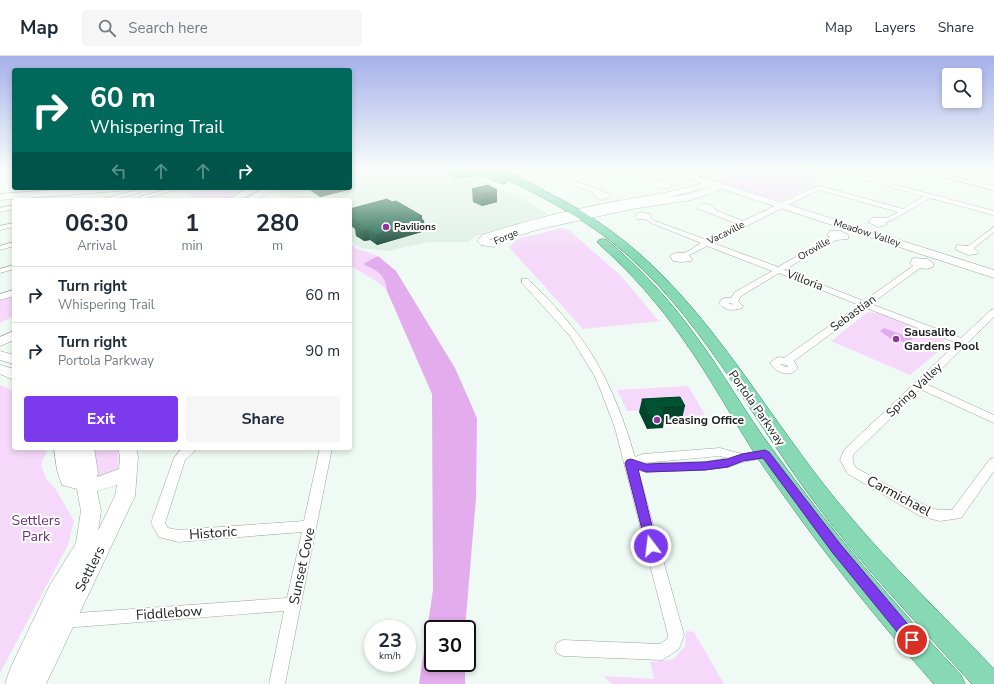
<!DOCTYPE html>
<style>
body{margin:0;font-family:"Nunito Sans",sans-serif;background:#f6f6f7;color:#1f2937;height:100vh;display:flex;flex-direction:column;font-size:15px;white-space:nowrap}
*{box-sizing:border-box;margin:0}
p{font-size:13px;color:#747a83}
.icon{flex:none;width:22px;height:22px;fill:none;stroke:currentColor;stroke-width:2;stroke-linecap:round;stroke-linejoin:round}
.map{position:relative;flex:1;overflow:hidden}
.details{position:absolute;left:12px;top:142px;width:340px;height:252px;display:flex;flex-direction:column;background:#fff;border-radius:4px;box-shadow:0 2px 6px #0003}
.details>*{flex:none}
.banner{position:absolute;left:12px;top:12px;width:340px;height:122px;border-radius:4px;box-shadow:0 2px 6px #0003;background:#00695c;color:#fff;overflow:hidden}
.controls{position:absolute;left:942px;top:12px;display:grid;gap:8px}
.controls a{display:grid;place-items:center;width:40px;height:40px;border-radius:4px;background:#fff;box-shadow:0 2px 6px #0003;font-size:20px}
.speed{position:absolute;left:364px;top:564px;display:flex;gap:8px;font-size:20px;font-weight:700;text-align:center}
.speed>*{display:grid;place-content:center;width:52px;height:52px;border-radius:50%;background:#fff;box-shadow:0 2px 6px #0003;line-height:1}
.speed small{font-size:10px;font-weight:400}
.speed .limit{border:2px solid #111;border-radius:6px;background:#fff;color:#111}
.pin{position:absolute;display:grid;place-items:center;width:34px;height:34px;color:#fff;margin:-17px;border:2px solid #fff;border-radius:50%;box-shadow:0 1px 4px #0007}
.me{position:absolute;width:44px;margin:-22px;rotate:345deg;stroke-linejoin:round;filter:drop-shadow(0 0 3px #0008)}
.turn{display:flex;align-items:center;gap:14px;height:84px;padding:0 12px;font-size:18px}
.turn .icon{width:52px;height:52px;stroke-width:2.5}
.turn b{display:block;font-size:28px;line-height:34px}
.lanes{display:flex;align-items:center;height:38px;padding:0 12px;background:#0003;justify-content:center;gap:20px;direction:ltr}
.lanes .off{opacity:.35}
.eta{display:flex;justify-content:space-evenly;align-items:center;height:68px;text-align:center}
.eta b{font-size:24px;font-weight:700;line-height:28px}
.button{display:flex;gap:8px;margin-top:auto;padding:8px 12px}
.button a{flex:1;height:46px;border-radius:4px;background:#7c3aed;color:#fff;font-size:16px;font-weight:700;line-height:46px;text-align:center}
.button a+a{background:#f6f6f7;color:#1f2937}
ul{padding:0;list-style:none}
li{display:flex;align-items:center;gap:12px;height:56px;padding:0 12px;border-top:1px solid #e0e1e3}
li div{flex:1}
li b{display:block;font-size:15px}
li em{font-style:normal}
header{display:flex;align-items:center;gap:24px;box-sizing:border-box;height:56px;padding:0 20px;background:#fff;border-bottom:1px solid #e0e1e3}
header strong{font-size:19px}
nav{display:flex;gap:22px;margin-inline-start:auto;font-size:14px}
.search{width:280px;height:36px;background:#f6f6f7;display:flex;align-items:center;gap:10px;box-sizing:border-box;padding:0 14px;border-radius:4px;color:#747a83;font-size:15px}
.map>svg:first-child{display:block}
</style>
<header>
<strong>Map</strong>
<div class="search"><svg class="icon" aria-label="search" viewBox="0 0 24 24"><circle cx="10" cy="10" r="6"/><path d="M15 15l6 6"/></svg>Search here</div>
<nav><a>Map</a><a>Layers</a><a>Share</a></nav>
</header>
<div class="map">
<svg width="994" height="628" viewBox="0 0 994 628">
<rect width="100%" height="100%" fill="#effaf4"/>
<path fill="#dceee3" d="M350,114H458L476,120L523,143L548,158L475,180L469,186H429L388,195L360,192L350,184V144H300L274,138L282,132H350Z"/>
<path fill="#f5d8fa" d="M745,114H796L826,122L811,129L812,130L780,145L715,125Z
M205,132H247L225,144H196L188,138L197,136Z
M562,172L570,175L620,219L659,265L583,273L509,191L517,183Z
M350,187L356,192L378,200L363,208C378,215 385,217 387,235L379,227L350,209Z
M14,240V260L0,267V244Z
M868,256L878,257L943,283L946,289L910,319L831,285Z
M0,329L14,335V392H48L41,409L47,424L55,432L74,465L68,489L0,617Z
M688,330L705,359L683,361L678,353L627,355L617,334Z
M90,392H117L119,406L117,415L98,423L94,418Z
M686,575L694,576L724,628H612L603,620L654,623L650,606L674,603L685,590Z"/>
<path fill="#e3aced" d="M378,200L396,215L455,312L477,362L476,442L465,573H433V607H465V628H419L433,534L432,338L387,235C385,217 377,215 363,208Z"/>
<path fill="#e2abec" d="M884,272L913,283L909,287L891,283L880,275Z"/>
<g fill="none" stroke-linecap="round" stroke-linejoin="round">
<defs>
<path id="street" d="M598,114H606L576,125L611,139L610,141L602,144L595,141L594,137L573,129L570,125L574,121Z
M618,114H626L660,125L668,126L672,130L669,132H658L654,127Z
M831,114H839L871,122L888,114H895L877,124L994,155V159L930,142L891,165L886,166V169L878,171L868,166L873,162H887L898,156L820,134L816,135L713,187L778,211L830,181L827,179L830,175H841L848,179V183L836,184L784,214L864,245L913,210L910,207L913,202L928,203L933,207V211L926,213L920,212L871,248L961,282L991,254L994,253V261L926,328L994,359V367L920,333L853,399C852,404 853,407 856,412L930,452L940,454H952L990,403L994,402V415L961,462L940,465L920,460L848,418L840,404L844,394L957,287L866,252L794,305L798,312C790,322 776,317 770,307L776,302L779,301L784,302L859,249L779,217L741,240L738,245L743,250L742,252C733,255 725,255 719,247C722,242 726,241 731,242L735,236L772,215L707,190L689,199L692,203L691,205L682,206L673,205L670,200C675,196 677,197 683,197C688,196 696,190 701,187L651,167L645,163H637L634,160L640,156L650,158L652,162L655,165L707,184L737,168L707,156L698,153V151C703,146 709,148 714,152L715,154L743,165L812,132L820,130L903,153L924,140ZM728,247H731L733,249ZM780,308L787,309L788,311H784Z
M916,114H925L994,130V134Z
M172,132H183L142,143L139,141Z
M137,134L139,135V137L110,144H99Z
M14,149V153L0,156V152Z
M14,167V171L0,174V170Z
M994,171V176L974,192L978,196L977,198L968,199L955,193L957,189L968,190Z
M14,186V190L0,194V190Z
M14,209V213L0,217V213Z
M522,223H528C545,240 563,258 577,277C605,313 622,357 635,401L643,398L720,392L742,398L765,394L769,395L771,398L769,401L743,406L728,411L705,414L646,416L638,414L684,579L679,593L662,604L563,600L557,597L555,592L557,587L563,584L660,588L667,583L668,579L615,372L601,335L594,319L570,280L522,227ZM720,400L728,402L705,406L643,407Z
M14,234V240L0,244V238Z
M182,392H198L185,404L165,467L168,472L178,474L304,465L320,392H332L285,628H269L284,555L63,572L58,570L55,565L58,560L63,558L287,542L302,476L178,486L159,481L151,467L174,402Z"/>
<path id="secondary" d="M667,114H679L994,214V222L722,133L691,144L632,153L540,173L510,182L494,191L481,189L477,185L482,179C525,165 568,154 613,146C643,140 674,137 702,127L668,116ZM711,130L689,138L670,141ZM498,181L492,184H489L490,183Z
M82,132H124L119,135L0,144V138Z
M248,132H260L240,144H228Z
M265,132H277L255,144H243Z
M14,275V284L0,290V281Z
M0,295L14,299V308L0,304Z
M0,309L14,313V324L0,318Z
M54,392H94L98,417L97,421L119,413L120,401L118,392H136L138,401L135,440L46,628H5L10,613L50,529L76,487L81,455L77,433L62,429L57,414ZM117,429L115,440L98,475L101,455L97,435Z"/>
<path id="primary" d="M471,114H483L501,121L488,114C508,112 528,126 545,135C590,157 630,186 665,222C734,293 783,382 847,457C893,512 945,561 994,613V628H972C918,568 861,509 813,444C748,357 698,255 613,187C581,161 545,142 508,124L507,123L508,125L506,127L503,128L479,119L455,122L450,119L452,117Z
M603,183L607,184C640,212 670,244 695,279C723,316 745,357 773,394C830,474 894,548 961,619L965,628H934C871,557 812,482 759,404C733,364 711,322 683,283C659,248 631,217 599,188L597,186L599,184Z"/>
</defs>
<use href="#street" stroke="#9aa59f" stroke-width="1"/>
<use href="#secondary" stroke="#9aa59f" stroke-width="1"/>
<use href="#primary" stroke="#2f8963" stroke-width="1"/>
<use href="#street" fill="#fff" fill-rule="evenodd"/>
<use href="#secondary" fill="#fff" fill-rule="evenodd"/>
<use href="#primary" fill="#87d9b6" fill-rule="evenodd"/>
</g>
<path fill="#01462c" d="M488,129L497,146L482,150L473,146L472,133Z
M308,132H350L352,133L320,141L308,133Z
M392,146L424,165L425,175L377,189L370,184L364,185L356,180L355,173L350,169V153Z
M642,343L685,350L682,363L664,364L663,372L647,373L639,356Z"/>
<path fill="#013924" d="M350,122L352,133L320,141L318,132H350Z
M497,134V146L482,150V138Z
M422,160V165H424L425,175L377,189L376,179Z
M368,174L370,184L364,185L363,175Z"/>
<path fill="#015133" stroke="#013924" d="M488,129L497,134L482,138L472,133Z
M387,143L392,146L396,145L422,160L419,161L424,165L376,179L368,174L363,175L355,170L361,168L350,161V153Z
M680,341L685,350L662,352L665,360L649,361L642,343Z"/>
<linearGradient id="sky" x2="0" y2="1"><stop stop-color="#a5b0ea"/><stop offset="0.56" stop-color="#f8fdfa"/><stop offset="1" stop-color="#f8fdfa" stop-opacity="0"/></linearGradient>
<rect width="994" height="202" fill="url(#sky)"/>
<path fill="#7c3aed" stroke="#51269a" d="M765,394L769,396L841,489L917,579L919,584L917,588L912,590L907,588L832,496L763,402L743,405L728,411L705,414L646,416L638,413L657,490L656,493L651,495L647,493L625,407L627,404L631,403L646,408L705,406L727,403L742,398Z"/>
<g fill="#9035a1" stroke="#fff" stroke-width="1.5">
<circle cx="386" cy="171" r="4"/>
<circle cx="896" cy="283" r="4"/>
<circle cx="657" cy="364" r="4"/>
</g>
<g text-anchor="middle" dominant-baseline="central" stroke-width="4" stroke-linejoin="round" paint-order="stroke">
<g font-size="10" font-weight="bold" fill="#202422" stroke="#fff" text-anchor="start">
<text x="394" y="171">Pavilions</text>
</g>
<g font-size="10" fill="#202422" stroke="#fff">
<text transform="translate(726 177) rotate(-27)">Vacaville</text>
<text transform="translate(867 177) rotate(18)">Meadow Valley</text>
<text transform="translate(506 181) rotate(-23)">Forge</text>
<text transform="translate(814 193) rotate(-30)">Oroville</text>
</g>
<g font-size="12" fill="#202422" stroke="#fff">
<text transform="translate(805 224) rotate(21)">Villoria</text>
<text transform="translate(853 257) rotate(-36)">Sebastian</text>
<text transform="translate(914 334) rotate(-44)">Spring Valley</text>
<text transform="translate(757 352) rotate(55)">Portola Parkway</text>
</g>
<g font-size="12" font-weight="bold" fill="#202422" stroke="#fff" text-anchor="start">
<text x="904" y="276">Sausalito<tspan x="904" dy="14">Gardens Pool</tspan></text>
<text x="665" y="364">Leasing Office</text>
</g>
<g font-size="14" fill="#202422" stroke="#fff">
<text transform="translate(899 440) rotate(28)">Carmichael</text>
<text transform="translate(213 477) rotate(-4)">Historic</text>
<text transform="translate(302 510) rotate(-78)">Sunset Cove</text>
<text transform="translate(90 513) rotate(-63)">Settlers</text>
<text transform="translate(169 557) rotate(-4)">Fiddlebow</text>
</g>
<g font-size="14" fill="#6d2d79" stroke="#fff">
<text x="36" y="464">Settlers<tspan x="36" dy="16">Park</tspan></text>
</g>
</g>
</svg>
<div class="controls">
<a><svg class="icon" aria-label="search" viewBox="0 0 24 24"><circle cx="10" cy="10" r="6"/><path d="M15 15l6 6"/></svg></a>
</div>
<div class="speed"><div>23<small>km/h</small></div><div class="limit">30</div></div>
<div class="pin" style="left:912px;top:584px;background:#d93025"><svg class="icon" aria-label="arrive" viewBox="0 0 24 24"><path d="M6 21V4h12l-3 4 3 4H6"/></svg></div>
<svg class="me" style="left:651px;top:490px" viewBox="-20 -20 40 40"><circle r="17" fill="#7c3aed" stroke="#fff" stroke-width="3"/><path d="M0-11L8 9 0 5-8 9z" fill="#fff"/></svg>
<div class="banner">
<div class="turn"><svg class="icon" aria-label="right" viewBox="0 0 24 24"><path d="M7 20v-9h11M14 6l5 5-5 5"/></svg><div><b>60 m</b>Whispering Trail</div></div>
<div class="lanes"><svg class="icon off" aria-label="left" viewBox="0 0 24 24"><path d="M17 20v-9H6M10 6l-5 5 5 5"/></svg><svg class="icon off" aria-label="ahead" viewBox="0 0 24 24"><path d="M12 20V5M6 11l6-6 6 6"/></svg><svg class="icon off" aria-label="ahead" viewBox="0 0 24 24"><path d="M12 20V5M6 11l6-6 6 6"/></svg><svg class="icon" aria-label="right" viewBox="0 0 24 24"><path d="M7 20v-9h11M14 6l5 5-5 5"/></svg></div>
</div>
<section class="details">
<div class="eta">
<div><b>06:30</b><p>Arrival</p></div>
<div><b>1</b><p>min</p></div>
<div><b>280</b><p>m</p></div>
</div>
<ul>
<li><svg class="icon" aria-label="right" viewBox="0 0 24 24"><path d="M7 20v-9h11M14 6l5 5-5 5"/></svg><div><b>Turn right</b><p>Whispering Trail</p></div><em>60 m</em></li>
<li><svg class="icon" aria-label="right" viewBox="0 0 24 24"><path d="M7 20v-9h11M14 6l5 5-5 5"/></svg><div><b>Turn right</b><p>Portola Parkway</p></div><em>90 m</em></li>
</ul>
<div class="button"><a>Exit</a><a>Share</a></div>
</section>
</div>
